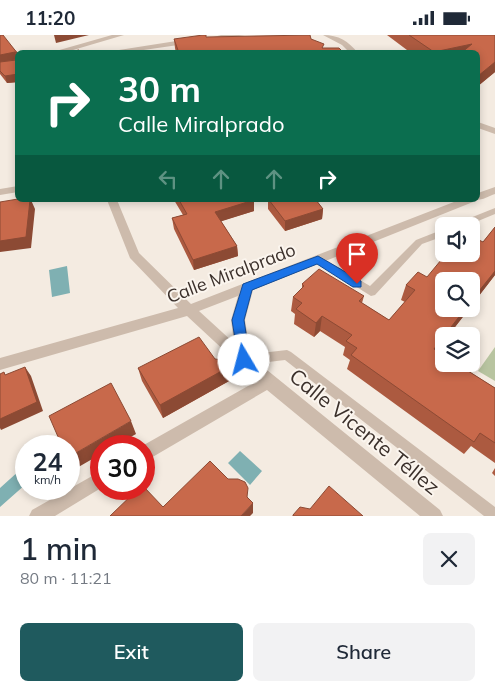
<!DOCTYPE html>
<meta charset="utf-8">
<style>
body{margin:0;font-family:Mulish,sans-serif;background:#f2f2f3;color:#1f2937;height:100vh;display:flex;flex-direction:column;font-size:19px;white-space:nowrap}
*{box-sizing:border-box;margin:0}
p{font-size:16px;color:#747a83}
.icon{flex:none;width:28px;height:28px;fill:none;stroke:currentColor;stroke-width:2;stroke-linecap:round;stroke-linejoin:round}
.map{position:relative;height:481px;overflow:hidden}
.drawer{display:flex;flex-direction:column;background:#fff;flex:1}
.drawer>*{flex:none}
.guide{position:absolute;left:15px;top:15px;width:465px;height:152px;border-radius:8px;box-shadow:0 2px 8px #0003;background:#0b6e4f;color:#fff;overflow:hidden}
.buttons{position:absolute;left:435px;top:182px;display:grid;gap:10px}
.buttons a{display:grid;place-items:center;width:45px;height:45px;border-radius:8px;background:#fff;box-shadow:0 2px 8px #0003;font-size:25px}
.speed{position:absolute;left:15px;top:400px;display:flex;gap:10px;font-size:25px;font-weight:700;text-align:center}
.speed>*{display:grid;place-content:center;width:65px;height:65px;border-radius:50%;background:#fff;box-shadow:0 2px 8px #0003;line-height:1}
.speed small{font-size:12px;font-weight:400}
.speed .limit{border:8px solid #d22;background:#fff;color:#111}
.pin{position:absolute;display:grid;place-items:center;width:42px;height:42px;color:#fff;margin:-51px -21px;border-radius:50% 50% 50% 0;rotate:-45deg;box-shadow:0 0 5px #0007}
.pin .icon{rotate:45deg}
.me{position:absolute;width:55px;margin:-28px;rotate:352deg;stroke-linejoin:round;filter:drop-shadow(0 0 4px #0008)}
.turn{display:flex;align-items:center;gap:18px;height:105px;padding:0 20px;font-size:22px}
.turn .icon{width:65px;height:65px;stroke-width:2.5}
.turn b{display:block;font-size:35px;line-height:42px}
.lanes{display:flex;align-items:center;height:48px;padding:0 20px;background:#0003;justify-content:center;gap:25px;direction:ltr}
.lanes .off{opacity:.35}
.round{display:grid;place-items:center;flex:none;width:52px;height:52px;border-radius:8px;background:#f2f2f3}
.head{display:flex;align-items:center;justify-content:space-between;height:85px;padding:0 20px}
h1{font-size:30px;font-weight:600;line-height:38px}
.primary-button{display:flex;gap:10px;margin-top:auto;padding:10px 20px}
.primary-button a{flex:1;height:58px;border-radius:8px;background:#1f5a5e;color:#fff;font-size:20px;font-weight:600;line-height:58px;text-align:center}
.primary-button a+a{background:#f2f2f3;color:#1f2937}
.status{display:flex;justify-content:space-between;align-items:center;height:35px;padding:0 25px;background:#fff;direction:ltr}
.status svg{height:14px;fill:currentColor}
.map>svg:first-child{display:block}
</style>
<div class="status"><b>11:20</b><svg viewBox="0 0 49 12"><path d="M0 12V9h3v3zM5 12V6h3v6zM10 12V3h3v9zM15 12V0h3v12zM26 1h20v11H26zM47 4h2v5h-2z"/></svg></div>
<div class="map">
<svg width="495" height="481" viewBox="0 0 495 481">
<rect width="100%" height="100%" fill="#f4ebe1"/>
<path fill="#b8c4a0" d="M495,312V346L478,336Z"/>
<path fill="#7fb0b2" d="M67,231L70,258L52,262L49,235Z
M240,416L262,436L250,450L228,428Z
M20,435L26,441V449L0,472V453Z"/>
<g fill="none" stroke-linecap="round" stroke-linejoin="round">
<path fill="#cdbbac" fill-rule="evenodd" d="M495,173V179L466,191H453L455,189Z
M444,194V201L422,209L375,260L371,261L315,226L313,224L318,220L321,222L370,251L416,205Z
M287,315L291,317L495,472V481H484L285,325L244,330L240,328L238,325L240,322L244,320Z"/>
<path fill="#cdbbac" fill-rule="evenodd" d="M112,0H124L63,18H49Z
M245,0L214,5L210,3L221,0Z
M323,0C339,0 348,6 358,18H350L342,10Z
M189,4H192V8L123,18H100Z
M478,87L495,93V99L478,93Z
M18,151V157L0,160V154Z
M495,152V159C489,161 483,165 476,165L478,158Z
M107,165H117L139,218L191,269L459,165H474L473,167L253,255L245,285L251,322L440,475L443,481H420L267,355L144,427V411H142L257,346L187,281L0,335V323L178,273L130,223ZM238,261L231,285L234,308L199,276Z
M101,436V453L55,481H29L32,475Z"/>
</g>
<path fill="#ac5a40" d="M0,0L18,18V47L7,48L0,39Z
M387,0H495V37L478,51V18H411Z
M206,2L311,4L323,13L344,18H176L175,13L174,4Z
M174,165H254V176L221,186L237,211L238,221L194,235L174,194L172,183L183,180Z
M268,165H316L323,174L322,184L285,196L268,174Z
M495,192V240L471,271V246L444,274H469L448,301H444V307L437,316L495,353V428L471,411L464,419L347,334L350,325L343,320L345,312L320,296L314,302L294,289L295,279L291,276L293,262L302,254V249L364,261L362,268L389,285L405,267L401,265L406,250L427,242L483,207Z
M238,327V341L163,383L142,346L138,333Z
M495,433V441L492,438Z"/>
<path fill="#8c4a34" d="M54,0H89L56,8Z
M472,9L469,18H433L434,17Z
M15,17L18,24L0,27V20Z
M495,27V37L478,51V41Z
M18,39V47L7,48L5,41Z
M30,165H31L35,174L31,213L0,217V206Z
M254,165V176L216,188L215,177Z
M323,174L322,184L285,196V186Z
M237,211L238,221L194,235L193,225Z
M495,236V240L471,271V266Z
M465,274H469L448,301H444Z
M322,281L320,296L314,302L316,288Z
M444,301V307L427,328L434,314Z
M238,327V341L163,383L160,370Z
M25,332L31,341L43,376L1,395L0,393V384Z
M131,386L136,399L115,411H101V419L75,434L69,425V422Z
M253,468V478L250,481H241Z"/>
<path fill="#c8694b" stroke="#8c4a34" d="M0,0H3L18,19L15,17L0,20Z
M203,0H206V2L310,0L311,4L324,9L322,13H339L344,18H179L174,4Z
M409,0H495V27L478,41V18H461L472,9L434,17Z
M79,15L80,18H63Z
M18,19V39L5,41L0,36V27L16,25Z
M18,164L30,165L26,202L0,206V167Z
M179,165H254L215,177L237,211L193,225L172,183L187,179Z
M269,165H316L323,174L285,186Z
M495,192V236L471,266V246H444V274H465L434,314L444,320V329H457L495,353V408L480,398L474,407L351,320L357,313L346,306L352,300L322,281L316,288L296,274L302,268L293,262L304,251L302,249L319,234L364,261L359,266L389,285L415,255L406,250L418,237L427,242L446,219H471V201L483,207Z
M199,302L215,324L238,327L160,370L138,333Z
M25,332L37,367L0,384V339L4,337L5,340Z
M111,348L131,386L69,422V411H62L49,381Z
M210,426L228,444H238L245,447L248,453L247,462L253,468L241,481H110L138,454H144V452L163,472Z
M329,451L363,481H293V480L300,472L310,474Z"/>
<path fill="#1a73e8" stroke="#114b97" d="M318,221L361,246V252H353L317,229L252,255L244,285L250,325L248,329H239L232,285L243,249Z"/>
<g text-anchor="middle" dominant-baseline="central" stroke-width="4" stroke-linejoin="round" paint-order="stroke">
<g font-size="18" fill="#3b302b" stroke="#fbf5ee">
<text transform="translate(231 238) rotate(-21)">Calle Miralprado</text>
</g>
<g font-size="21" fill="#3b302b" stroke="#fbf5ee">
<text transform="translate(365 396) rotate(39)">Calle Vicente Téllez</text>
</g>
</g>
</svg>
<div class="buttons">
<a><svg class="icon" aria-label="sound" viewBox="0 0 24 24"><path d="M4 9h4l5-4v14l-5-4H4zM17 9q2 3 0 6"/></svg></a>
<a><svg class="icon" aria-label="search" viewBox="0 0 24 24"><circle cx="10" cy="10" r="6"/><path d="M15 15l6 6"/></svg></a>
<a><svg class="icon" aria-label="layers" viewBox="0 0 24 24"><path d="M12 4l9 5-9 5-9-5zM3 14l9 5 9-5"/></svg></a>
</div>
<div class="speed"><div>24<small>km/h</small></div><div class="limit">30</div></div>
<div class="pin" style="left:357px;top:249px;background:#d93025"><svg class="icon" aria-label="arrive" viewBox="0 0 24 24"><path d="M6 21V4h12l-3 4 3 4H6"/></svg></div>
<svg class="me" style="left:244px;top:325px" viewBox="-20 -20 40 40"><circle r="19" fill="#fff"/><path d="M0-13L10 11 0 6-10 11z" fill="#1a73e8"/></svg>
<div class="guide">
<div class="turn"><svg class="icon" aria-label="right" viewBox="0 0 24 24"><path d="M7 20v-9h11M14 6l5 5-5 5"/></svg><div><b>30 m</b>Calle Miralprado</div></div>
<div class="lanes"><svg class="icon off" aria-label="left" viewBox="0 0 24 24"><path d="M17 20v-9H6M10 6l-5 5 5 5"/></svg><svg class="icon off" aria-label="ahead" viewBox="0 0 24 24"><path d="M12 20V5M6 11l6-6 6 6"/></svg><svg class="icon off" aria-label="ahead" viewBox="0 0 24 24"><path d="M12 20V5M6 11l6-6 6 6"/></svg><svg class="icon" aria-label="right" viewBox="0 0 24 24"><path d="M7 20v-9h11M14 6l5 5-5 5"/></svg></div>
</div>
</div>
<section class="drawer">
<div class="head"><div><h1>1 min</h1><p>80 m · 11:21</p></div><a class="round"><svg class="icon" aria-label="close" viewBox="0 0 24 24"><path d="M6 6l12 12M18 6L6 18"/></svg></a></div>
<div class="primary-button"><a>Exit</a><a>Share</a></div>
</section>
